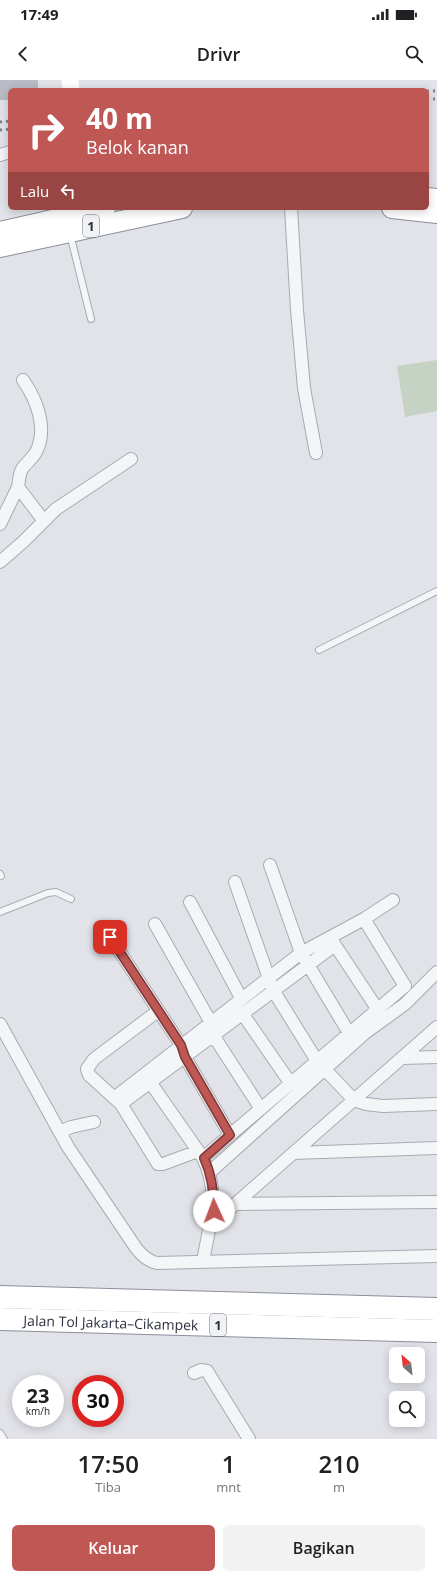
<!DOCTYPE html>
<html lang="id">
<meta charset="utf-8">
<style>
body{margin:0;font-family:"Open Sans",sans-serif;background:#f2f2f2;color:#202124;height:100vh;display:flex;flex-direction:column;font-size:15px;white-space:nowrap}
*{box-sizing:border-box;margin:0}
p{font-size:13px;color:#757577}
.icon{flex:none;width:22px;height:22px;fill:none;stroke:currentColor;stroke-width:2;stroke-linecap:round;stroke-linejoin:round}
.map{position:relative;height:1359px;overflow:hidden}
.drawer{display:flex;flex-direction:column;background:#fff;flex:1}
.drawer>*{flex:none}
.top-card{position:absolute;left:8px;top:8px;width:421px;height:122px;border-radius:6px;box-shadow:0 2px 10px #0003;background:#bf5755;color:#fff;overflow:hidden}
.needle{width:26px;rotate:332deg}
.fabs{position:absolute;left:389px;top:1267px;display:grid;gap:8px}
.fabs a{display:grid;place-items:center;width:36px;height:36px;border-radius:6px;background:#fff;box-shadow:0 2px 10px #0003;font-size:20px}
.speed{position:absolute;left:12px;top:1295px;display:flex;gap:8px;font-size:20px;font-weight:700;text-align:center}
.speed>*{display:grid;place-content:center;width:52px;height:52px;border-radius:50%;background:#fff;box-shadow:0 2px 10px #0003;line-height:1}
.speed small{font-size:10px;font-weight:400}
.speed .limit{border:6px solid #d22;background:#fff;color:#111}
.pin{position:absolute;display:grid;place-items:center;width:34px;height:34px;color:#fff;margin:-17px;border-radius:8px;box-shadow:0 2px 6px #0006}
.me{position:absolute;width:44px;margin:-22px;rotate:358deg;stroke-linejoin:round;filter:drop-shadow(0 0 3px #0008)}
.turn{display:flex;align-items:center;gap:14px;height:84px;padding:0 12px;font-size:18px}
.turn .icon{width:52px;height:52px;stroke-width:2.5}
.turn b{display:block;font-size:28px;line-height:34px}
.then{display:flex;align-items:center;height:38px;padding:0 12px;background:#0003;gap:8px;font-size:15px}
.eta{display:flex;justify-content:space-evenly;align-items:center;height:68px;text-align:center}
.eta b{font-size:24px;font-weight:600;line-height:28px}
.primary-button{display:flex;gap:8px;margin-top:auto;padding:8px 12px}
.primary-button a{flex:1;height:46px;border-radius:6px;background:#bf5755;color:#fff;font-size:16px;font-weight:600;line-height:46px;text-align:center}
.primary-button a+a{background:#f2f2f2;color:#202124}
.status{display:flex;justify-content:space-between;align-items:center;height:28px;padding:0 20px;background:#fff;direction:ltr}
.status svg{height:11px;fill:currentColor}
header{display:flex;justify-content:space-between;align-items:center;height:52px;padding:0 12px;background:#fff;font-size:18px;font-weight:600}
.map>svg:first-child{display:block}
</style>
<div class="status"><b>17:49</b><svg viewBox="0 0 49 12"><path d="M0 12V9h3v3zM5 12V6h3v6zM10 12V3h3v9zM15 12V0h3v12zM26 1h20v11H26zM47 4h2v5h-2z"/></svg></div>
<header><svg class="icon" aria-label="back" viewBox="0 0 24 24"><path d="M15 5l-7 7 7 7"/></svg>Drivr<svg class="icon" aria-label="search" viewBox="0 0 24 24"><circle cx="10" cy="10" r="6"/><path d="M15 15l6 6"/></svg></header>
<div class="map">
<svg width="437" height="1359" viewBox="0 0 437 1359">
<rect width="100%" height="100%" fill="#e2e3e9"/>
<path fill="#c5d2c4" d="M437,280V331L405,337L397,286Z"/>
<path fill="#babcc5" d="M0,0H38V10H10V20H0Z"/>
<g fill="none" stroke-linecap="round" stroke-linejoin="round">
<defs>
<path id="service" d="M70,154L91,239
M319,570L437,511
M0,794L1,796
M0,832L48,813L56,812L71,819
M0,1353L4,1359"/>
<path id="minor" d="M0,75L10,72
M291,128L297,230L304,308L316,373
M23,300C37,320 48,349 36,372C32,379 26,383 22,389C19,394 19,402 18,407L44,441
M0,444L18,407
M0,482L24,461L56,429L131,379
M270,785L301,873L349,953
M235,802L273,910L317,981L354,1020L366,1024L383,1026L437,1024
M190,822L241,918
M155,844L214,948
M110,857L181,965L185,977L230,1055
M331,859L382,936
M158,931L94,979L87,989L89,995L121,1024L158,1084H163L198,1071
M242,933L291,1004
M0,944L68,1067L136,1168C142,1176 148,1181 157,1183L437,1176
M213,955L261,1029
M402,978L437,977
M150,1002L203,1078C221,1114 209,1145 203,1182
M114,1018L301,873L364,839L393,820
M121,1024L335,865
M60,1052L71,1047L94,1042
M293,1073L437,1068
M203,1078L405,906L364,839
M210,1092L365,953L405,924L437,892
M235,1124L437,1122
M209,1147L437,947
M194,1293L201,1290L207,1291L249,1359"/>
<path id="trunk" d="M427,118L437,119
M392,128L437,133
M0,152L105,128
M0,167L182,128"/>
<g id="motorway">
<path d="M0,1217L437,1229"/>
<path id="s1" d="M0,1239L437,1251"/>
</g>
</defs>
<use href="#service" stroke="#a8aab3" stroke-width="8"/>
<use href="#minor" stroke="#a8aab3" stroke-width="14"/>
<use href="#trunk" stroke="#8b8f9e" stroke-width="22"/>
<use href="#motorway" stroke="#8b8f9e" stroke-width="24"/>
<use href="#service" stroke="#f4f5f7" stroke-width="6"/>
<use href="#minor" stroke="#f4f5f7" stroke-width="12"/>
<path stroke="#fff" stroke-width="17" d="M70,0L71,10"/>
<use href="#trunk" stroke="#fff" stroke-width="20"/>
<use href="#motorway" stroke="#fff" stroke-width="22"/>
<path stroke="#7d8190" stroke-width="3" stroke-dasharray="2 4" stroke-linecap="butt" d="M427,11H437
M427,19H437
M0,42L10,41
M0,50L10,49"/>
</g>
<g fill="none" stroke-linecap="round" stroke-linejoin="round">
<defs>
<path id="route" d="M110,857L181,965L185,977L230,1055L204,1078C212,1095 214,1113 214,1131"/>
</defs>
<use href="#route" stroke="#7c3937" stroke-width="10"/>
<use href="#route" stroke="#bf5755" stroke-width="7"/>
</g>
<g text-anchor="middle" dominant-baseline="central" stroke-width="4" stroke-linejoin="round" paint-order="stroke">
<g fill="#f1f2f6" stroke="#676a76" stroke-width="1">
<rect x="83" y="135" width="16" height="22" rx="3"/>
<rect x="210" y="1234" width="16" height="22" rx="3"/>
</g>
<g font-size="13" font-weight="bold" fill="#2c303f">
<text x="91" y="146">1</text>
<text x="218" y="1245">1</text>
</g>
<g font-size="14" fill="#2c303f" stroke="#f1f2f6">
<text stroke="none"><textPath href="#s1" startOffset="111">Jalan Tol Jakarta–Cikampek</textPath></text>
</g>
</g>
</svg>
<div class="fabs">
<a><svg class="needle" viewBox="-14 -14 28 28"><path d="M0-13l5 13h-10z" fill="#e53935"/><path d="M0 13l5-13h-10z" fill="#757577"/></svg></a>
<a><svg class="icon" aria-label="search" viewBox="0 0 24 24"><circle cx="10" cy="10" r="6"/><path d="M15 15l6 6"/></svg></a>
</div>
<div class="speed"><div>23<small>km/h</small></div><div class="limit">30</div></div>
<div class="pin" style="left:110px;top:857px;background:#d93025"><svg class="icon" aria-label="arrive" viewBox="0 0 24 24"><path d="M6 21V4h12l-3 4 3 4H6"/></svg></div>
<svg class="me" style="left:214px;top:1131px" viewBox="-20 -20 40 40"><circle r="19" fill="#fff"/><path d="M0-13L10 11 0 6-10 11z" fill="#bf5755"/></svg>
<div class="top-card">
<div class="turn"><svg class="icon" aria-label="right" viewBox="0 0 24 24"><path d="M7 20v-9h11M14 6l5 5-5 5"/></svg><div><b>40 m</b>Belok kanan</div></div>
<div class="then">Lalu<svg class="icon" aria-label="left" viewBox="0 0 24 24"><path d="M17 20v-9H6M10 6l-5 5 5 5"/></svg></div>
</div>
</div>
<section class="drawer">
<div class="eta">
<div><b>17:50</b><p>Tiba</p></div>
<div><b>1</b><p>mnt</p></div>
<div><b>210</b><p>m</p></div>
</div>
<div class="primary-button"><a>Keluar</a><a>Bagikan</a></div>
</section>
